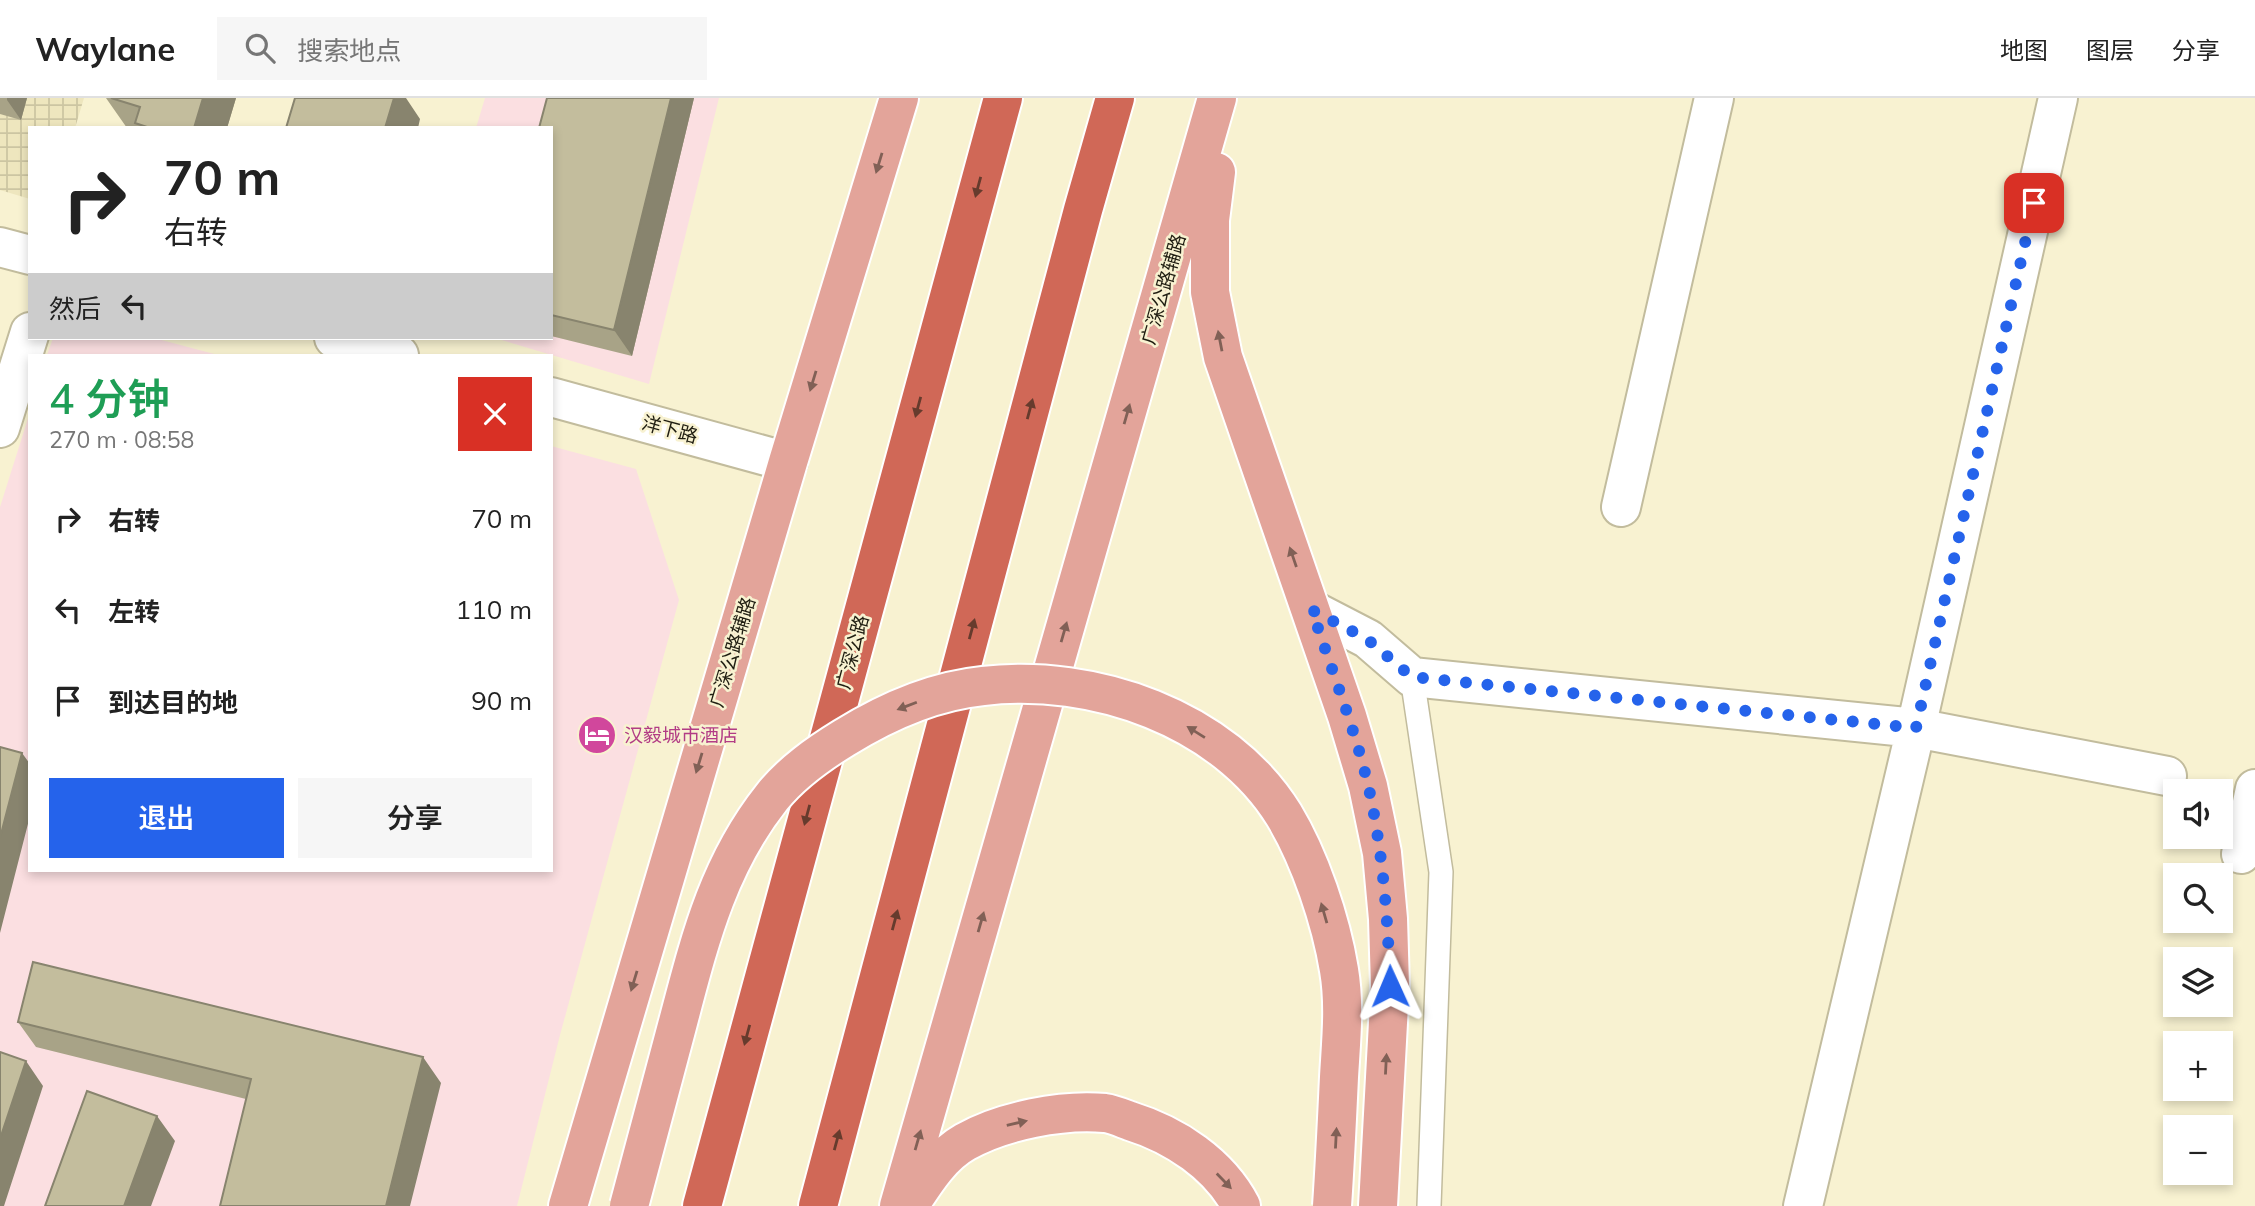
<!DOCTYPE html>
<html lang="zh">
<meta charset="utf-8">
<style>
body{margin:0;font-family:Mulish,"Noto Sans SC",sans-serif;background:#f6f6f6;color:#222;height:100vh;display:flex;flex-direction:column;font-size:26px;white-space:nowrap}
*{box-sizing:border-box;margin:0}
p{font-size:23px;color:#767676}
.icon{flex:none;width:38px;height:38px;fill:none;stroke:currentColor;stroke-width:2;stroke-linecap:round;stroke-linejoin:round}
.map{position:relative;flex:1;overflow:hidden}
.sheet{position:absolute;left:28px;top:256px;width:525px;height:518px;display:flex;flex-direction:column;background:#fff;border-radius:0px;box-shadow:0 4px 10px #0003}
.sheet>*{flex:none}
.guide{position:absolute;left:28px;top:28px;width:525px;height:214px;border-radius:0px;box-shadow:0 4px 10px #0003;background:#fff;color:#222;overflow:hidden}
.buttons{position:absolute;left:2163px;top:681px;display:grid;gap:14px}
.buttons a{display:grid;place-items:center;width:70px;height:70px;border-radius:0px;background:#fff;box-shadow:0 4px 10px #0003;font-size:35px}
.pin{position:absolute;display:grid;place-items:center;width:60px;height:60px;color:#fff;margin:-30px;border-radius:14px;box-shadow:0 4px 10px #0006}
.me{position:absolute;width:77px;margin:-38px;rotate:359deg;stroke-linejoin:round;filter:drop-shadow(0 0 5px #0008)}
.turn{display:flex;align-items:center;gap:24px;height:147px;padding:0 21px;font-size:32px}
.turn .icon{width:91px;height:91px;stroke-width:2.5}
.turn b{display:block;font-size:49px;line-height:60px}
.then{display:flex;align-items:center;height:66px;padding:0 21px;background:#0003;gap:14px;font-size:26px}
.round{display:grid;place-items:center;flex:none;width:74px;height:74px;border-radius:0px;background:#f6f6f6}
.overview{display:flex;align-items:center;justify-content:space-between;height:119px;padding:0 21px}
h1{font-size:42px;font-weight:600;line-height:52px;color:#1e9e55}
.cta{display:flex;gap:14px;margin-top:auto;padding:14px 21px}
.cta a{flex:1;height:80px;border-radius:0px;background:#2563eb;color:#fff;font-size:28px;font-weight:600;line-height:80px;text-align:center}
.cta a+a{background:#f6f6f6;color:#222}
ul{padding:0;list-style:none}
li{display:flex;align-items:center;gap:21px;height:91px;padding:0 21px}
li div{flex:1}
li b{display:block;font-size:26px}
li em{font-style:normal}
header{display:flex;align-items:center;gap:42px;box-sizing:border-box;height:98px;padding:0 35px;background:#fff;border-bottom:2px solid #e0e0e0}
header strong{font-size:33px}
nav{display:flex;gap:38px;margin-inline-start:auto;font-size:24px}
.search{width:490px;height:63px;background:#f6f6f6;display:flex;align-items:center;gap:18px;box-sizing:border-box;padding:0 24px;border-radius:0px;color:#767676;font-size:26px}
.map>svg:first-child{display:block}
</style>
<header>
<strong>Waylane</strong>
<div class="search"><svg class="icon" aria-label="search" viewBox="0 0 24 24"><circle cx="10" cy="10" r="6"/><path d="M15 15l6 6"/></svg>搜索地点</div>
<nav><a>地图</a><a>图层</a><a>分享</a></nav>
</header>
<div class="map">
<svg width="2255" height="1108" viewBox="0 0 2255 1108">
<defs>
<pattern id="industrial-grid" width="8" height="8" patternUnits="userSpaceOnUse" patternTransform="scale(1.75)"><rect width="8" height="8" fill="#eee6be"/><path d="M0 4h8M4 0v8" fill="none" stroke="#ccc5a2"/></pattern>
</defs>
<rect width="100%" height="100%" fill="#f8f2d1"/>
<path fill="#fbdfe1" d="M485,0H719L649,286L495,240H551V30H476Z
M53,240H154L218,257H47Z
M30,314V772H551V348L636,371L679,502L560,937L517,1108H0V409Z"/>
<path fill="url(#industrial-grid)" d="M0,0H84L75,30H30V101L0,92Z"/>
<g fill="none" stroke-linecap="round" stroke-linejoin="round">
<defs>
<path id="lane" d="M1412,579L1441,774L1429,1108"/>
<path id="street" d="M0,149L30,157
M334,240L399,257
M551,299L788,364
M0,330L30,234
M1621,409L1714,0
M1312,512L1368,541L1412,579L1916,630L2167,678
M2241,756L2255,691
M1803,1108L1916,630L2058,0"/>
<path id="primary" d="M1216,74L1210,122V194L1223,259L1347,618L1368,688L1382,755L1388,821L1390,888L1378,1108
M568,1108L788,364L899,0
M899,1108L1217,0
M909,1108C924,1085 940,1058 965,1044C1002,1023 1062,1011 1105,1015C1113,1016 1122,1020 1130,1023C1175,1037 1219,1066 1241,1108"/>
<path id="highway" d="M702,1108L1003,0
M818,1108L1083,112L1115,0"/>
</defs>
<use href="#lane" stroke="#c2bc9d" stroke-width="26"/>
<use href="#street" stroke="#c2bc9d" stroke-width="42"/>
<use href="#primary" stroke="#fff" stroke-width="42"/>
<use href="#highway" stroke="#fff" stroke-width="42"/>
<use href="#lane" stroke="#fff" stroke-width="23"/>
<use href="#street" stroke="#fff" stroke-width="38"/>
<use href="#primary" stroke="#e3a49a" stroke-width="38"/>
<use href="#highway" stroke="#d06857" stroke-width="38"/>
<defs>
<path id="primary-bridge" d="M629,1108C645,1048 661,988 677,928C699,845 717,768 772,699C792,674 818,656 844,640C886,614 933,593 983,588C1093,575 1224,620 1284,717C1310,760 1331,823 1339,872C1345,907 1341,944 1339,979C1337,1022 1335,1065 1332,1108"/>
</defs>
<use href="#primary-bridge" stroke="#fff" stroke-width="42" stroke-linecap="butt"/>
<use href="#primary-bridge" stroke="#e3a49a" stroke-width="38"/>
</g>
<path fill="#a8a387" d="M0,0H27L21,22L0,16Z
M106,0H236L227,30H127Z
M547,0H694L632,258L551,238V30Z
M18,924L441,985L246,1001L36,949Z"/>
<path fill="#88846e" d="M7,0H27L21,22L7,2Z
M203,0H236L227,30H194Z
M394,0H406L420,21L418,30H385Z
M671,0H694L632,258L614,232Z
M22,655L30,666V718L0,835V740Z
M423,959L441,985L410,1108H386Z
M26,963L43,988L4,1108H0V1041Z
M157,1018L175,1043L151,1108H124Z"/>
<path fill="#c3bd9d" stroke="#88846e" stroke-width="2" d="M111,0H203L194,30H150L135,25L140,9Z
M295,0H394L385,30H286Z
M547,0H671L614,232L551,217V30H539Z
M0,649L22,655L0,740Z
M33,864L423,959L386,1108H220L251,981L18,924Z
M0,954L26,963L0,1041Z
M87,993L157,1018L124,1108H45Z"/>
<defs><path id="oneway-solid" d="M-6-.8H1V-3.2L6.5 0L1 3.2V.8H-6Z" transform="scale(1.75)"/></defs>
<g fill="#816056">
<use href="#oneway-solid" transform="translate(879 65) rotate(107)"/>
<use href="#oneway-solid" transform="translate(1220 243) rotate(-101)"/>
<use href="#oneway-solid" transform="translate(813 283) rotate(107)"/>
<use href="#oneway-solid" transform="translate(1127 316) rotate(-74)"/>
<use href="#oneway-solid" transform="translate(1293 459) rotate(-109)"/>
<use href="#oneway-solid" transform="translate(1064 534) rotate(-74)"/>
<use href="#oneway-solid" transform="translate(907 608) rotate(159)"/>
<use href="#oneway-solid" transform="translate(1196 634) rotate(-148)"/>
<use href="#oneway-solid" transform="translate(699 665) rotate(107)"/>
<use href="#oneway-solid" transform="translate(1324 815) rotate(-106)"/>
<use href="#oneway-solid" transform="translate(981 824) rotate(-74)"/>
<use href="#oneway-solid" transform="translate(634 883) rotate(107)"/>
<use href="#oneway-solid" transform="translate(1386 966) rotate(-87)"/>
<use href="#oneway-solid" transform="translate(1017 1025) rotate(-13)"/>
<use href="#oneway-solid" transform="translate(1336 1040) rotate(-87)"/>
<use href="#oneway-solid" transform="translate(918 1042) rotate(-74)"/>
<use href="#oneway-solid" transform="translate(1224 1083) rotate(46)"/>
</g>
<g fill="#663b2d">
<use href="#oneway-solid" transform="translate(978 89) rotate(105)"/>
<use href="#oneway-solid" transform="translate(918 309) rotate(105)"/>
<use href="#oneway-solid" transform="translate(1030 311) rotate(-75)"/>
<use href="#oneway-solid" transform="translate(972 531) rotate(-75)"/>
<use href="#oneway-solid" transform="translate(807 717) rotate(105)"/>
<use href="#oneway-solid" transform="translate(895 822) rotate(-75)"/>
<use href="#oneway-solid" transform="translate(747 937) rotate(105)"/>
<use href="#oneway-solid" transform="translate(837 1042) rotate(-75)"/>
</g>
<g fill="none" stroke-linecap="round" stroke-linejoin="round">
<path stroke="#2563eb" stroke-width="12" stroke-dasharray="0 21.6" d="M1390,888C1388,821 1383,756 1369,691C1355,630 1331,571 1312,512L1367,541L1412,579L1916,630L2034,105"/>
</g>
<defs>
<symbol id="hotel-disc" viewBox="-11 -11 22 22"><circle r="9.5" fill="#d1479c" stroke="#f8f2d1"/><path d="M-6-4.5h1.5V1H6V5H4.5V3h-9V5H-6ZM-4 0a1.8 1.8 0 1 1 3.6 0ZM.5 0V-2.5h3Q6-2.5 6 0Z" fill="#fff"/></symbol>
</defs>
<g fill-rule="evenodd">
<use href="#hotel-disc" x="575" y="615" width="44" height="44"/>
</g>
<g text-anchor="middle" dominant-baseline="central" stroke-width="5" stroke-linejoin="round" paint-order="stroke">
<g font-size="19" fill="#1f1d11" stroke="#f8f2d1">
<text transform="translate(1163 191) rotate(-74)">广深公路辅路</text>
<text transform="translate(670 331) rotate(15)">洋下路</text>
<text transform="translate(732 554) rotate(-73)">广深公路辅路</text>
<text transform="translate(852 554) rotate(-75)">广深公路</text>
</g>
<g font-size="19" fill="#b23c85" stroke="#f8f2d1" text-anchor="start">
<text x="624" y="637">汉毅城市酒店</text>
</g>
</g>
</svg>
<div class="buttons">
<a><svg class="icon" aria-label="sound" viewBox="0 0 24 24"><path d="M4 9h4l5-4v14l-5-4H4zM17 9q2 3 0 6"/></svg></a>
<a><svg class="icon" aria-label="search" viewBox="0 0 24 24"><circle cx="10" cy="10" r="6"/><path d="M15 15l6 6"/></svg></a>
<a><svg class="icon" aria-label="layers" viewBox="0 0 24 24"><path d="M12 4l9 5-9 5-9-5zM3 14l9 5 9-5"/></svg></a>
<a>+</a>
<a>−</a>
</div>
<div class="pin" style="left:2034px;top:105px;background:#d93025"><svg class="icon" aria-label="arrive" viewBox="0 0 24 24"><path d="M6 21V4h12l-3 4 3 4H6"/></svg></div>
<svg class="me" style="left:1390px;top:888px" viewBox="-20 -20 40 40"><path d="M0-17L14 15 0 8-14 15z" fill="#2563eb" stroke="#fff" stroke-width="4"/></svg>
<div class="guide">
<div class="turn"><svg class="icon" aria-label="right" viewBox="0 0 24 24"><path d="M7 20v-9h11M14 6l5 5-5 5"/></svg><div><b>70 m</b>右转</div></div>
<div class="then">然后<svg class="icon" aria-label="left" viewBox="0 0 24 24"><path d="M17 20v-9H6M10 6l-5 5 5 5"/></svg></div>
</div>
<section class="sheet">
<div class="overview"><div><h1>4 分钟</h1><p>270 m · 08:58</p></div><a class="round" style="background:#d93025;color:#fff"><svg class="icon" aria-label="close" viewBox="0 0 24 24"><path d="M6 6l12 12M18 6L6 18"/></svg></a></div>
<ul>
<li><svg class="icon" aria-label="right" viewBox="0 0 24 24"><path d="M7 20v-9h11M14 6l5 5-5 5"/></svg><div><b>右转</b></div><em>70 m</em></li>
<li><svg class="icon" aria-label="left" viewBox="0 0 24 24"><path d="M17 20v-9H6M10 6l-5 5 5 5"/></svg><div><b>左转</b></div><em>110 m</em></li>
<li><svg class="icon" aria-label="arrive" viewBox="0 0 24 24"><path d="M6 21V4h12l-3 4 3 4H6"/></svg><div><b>到达目的地</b></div><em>90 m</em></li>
</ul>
<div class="cta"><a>退出</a><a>分享</a></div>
</section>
</div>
